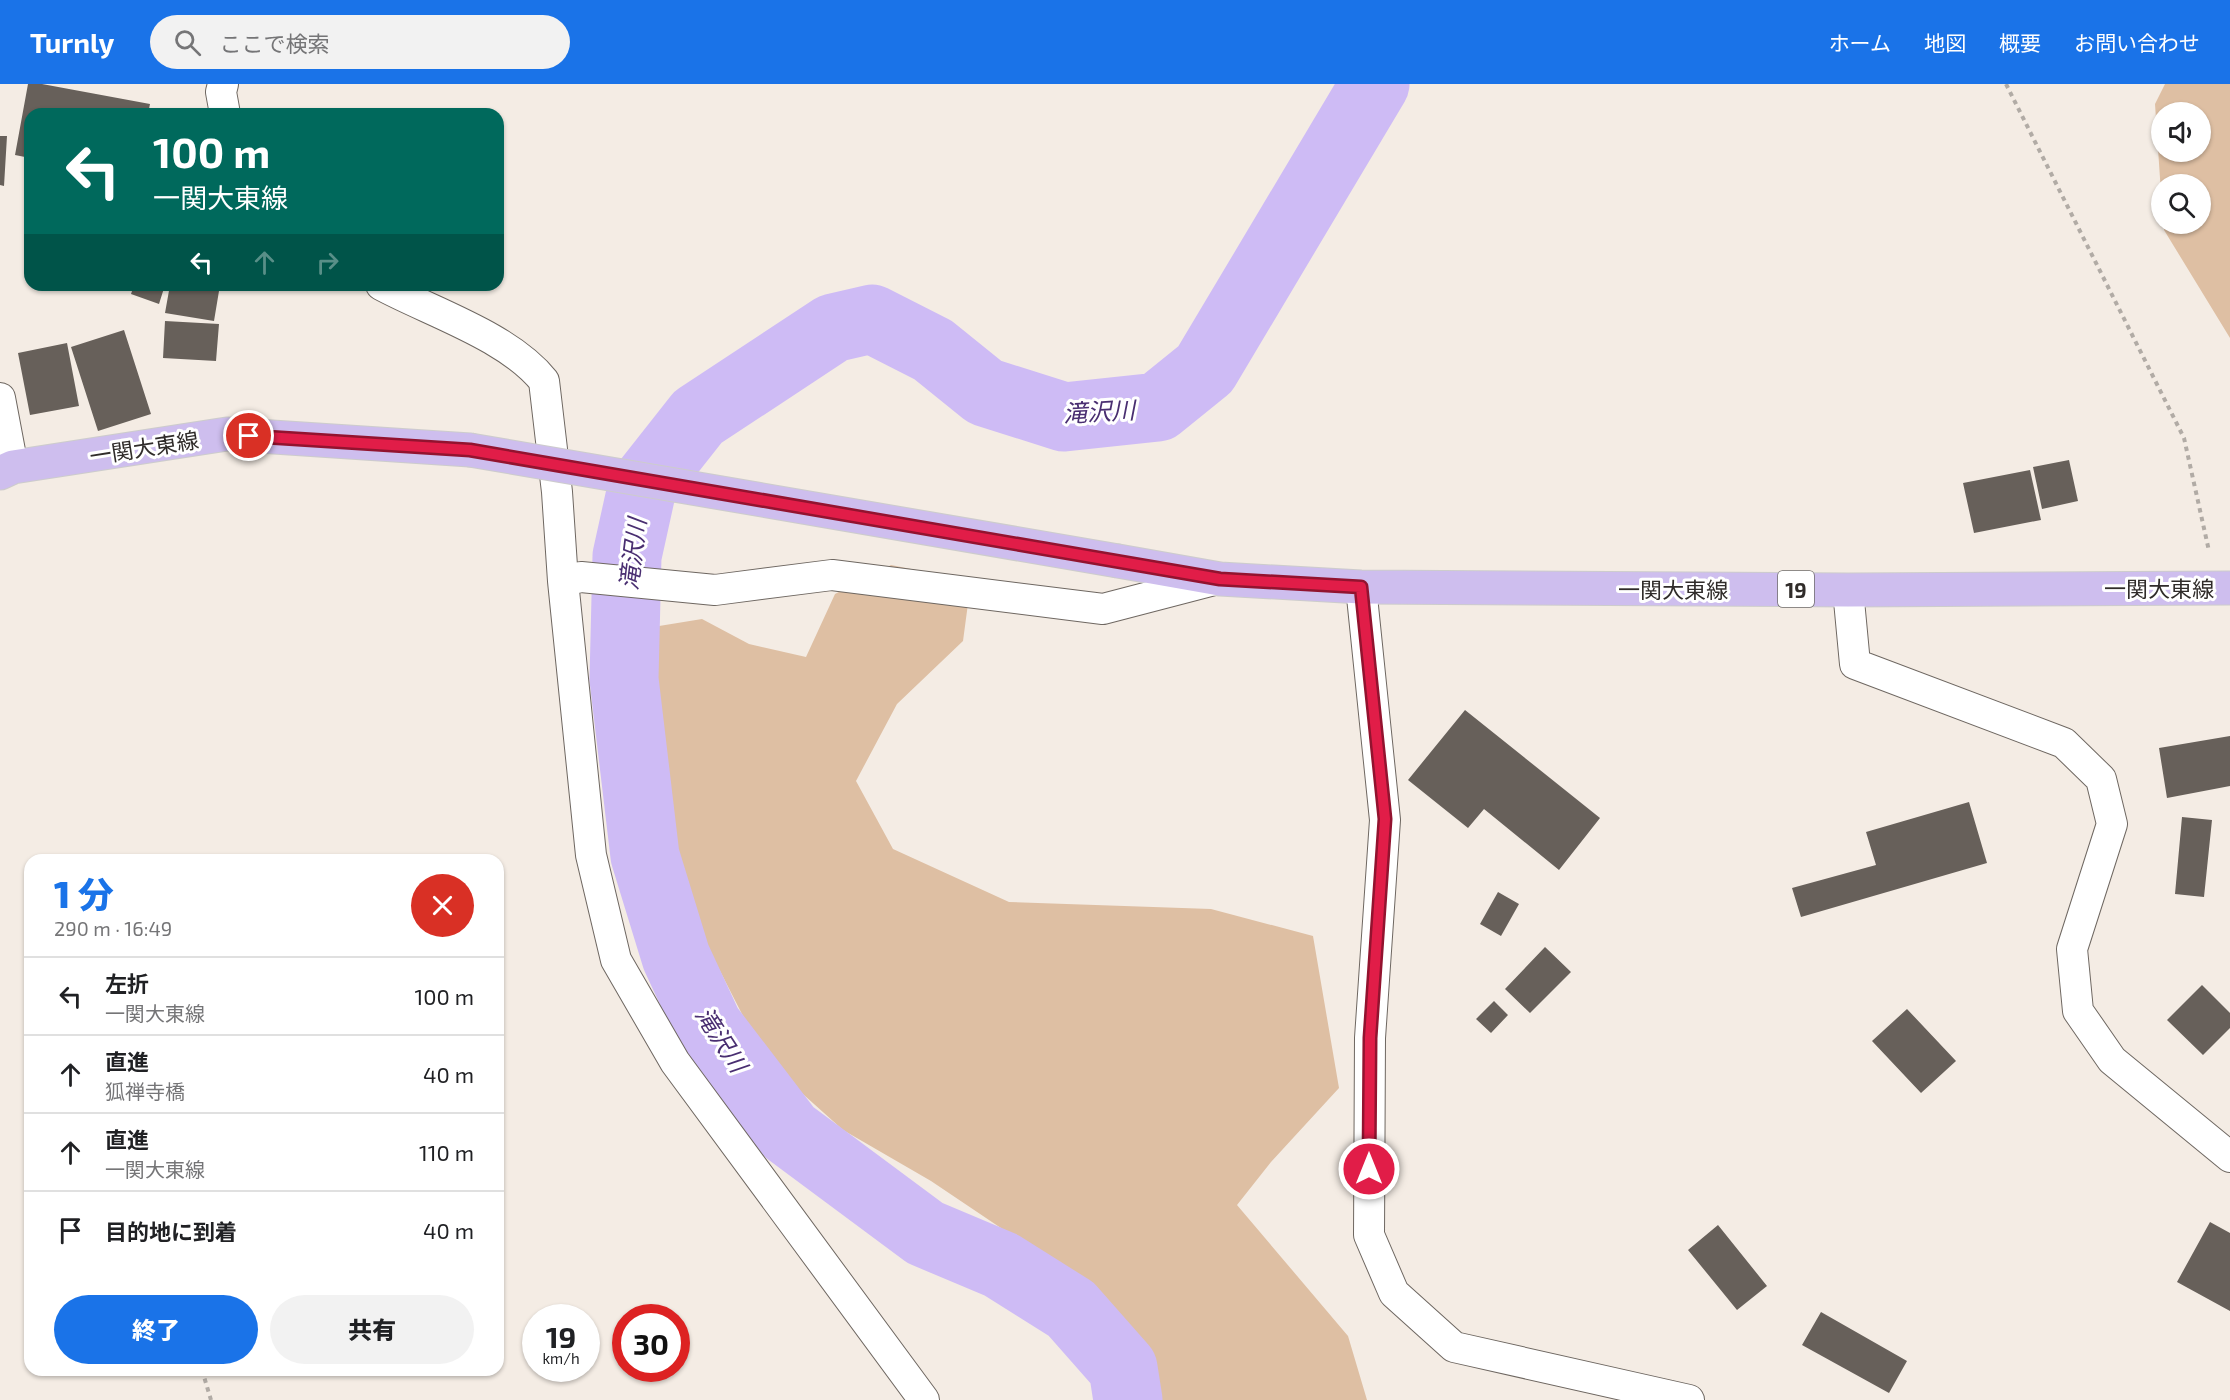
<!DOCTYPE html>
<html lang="ja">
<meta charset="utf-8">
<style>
body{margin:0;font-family:"Exo 2","Noto Sans JP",sans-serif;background:#f2f2f2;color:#202124;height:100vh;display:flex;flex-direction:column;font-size:22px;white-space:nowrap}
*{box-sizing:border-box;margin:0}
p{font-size:20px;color:#757577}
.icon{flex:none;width:33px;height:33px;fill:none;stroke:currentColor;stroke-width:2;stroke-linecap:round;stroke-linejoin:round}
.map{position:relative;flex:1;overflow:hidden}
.side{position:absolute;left:24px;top:770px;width:480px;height:522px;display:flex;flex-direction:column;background:#fff;border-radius:18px;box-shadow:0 2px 4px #0004}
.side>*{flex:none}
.top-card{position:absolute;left:24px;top:24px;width:480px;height:183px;border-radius:18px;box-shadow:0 2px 4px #0004;background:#00695c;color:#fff;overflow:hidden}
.buttons{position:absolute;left:2151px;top:18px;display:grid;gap:12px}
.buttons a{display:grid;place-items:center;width:60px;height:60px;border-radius:50%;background:#fff;box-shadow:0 2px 4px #0004;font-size:30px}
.speed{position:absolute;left:522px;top:1220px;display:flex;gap:12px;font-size:30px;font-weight:700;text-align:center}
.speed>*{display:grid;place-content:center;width:78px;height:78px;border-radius:50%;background:#fff;box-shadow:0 2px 4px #0004;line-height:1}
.speed small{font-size:15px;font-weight:400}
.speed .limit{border:9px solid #d22;background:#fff;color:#111}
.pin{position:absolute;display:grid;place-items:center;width:51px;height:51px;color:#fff;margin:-26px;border:3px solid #fff;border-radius:50%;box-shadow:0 2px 6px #0007}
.me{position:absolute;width:66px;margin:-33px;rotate:0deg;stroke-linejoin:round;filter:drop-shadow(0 0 4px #0008)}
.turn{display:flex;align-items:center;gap:21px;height:126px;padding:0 30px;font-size:27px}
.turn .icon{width:78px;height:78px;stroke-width:2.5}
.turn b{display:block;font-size:42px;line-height:51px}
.lanes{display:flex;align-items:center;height:57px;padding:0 30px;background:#0003;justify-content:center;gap:30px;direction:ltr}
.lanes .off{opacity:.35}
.round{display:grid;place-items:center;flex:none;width:63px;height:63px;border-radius:32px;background:#f2f2f2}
.head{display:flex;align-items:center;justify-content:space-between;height:102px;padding:0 30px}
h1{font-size:36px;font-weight:800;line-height:45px;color:#1a73e8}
.primary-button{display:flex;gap:12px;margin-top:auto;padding:12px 30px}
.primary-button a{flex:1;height:69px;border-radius:36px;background:#1a73e8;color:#fff;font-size:24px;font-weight:800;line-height:69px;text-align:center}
.primary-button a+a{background:#f2f2f2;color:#202124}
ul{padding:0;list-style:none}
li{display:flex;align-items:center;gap:18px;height:78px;padding:0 30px;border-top:2px solid #e0e0e0}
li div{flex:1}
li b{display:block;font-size:22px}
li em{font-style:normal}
header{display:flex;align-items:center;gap:36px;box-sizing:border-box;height:84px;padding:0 30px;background:#1a73e8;color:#fff}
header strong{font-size:28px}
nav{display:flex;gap:33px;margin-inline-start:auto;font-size:21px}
.search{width:420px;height:54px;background:#f2f2f2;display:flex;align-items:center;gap:15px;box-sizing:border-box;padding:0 21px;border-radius:33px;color:#757577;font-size:22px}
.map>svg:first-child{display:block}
</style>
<header>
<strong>Turnly</strong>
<div class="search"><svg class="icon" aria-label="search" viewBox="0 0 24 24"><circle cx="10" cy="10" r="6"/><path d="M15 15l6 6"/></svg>ここで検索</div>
<nav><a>ホーム</a><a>地図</a><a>概要</a><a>お問い合わせ</a></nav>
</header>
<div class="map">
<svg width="2230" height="1316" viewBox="0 0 2230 1316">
<rect width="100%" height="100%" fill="#f4ece4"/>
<path fill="#debfa3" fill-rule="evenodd" d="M2165,0H2230V254L2164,146V140H2200V100H2162L2161,109L2155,20ZM2162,28H2200V68H2162Z
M891,481L971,497L963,557L897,620L856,697L893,765L1009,818L1211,825L1313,852L1339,1004L1271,1078L1237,1121L1348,1252L1367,1316H1153L1130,1250L1080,1200L1053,1179L931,1097L843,1046L766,977L697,842L656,697L643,556L653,543L702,535L749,560L806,573L835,510Z"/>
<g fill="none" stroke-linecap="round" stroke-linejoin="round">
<path stroke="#cebbf5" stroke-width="69" d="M1128,1316L1123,1284L1071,1225L1001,1181L925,1149L789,1048L708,942L676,873L645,772L624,595L627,472L642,404L698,333L833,244L872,235L933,266L985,308L1064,333L1158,323L1205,285L1375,0"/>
</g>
<path fill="#67605a" d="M28,0H42L150,20L148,30H30V74L15,71Z
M0,52H7L4,102L0,101Z
M134,201H165L159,220L131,210Z
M170,201H220L214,237L165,229Z
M165,237L219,240L216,277L163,274Z
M124,246L151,330L98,347L71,263Z
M67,259L79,322L30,331L18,269Z
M2069,376L2078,417L2042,425L2033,383Z
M2030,386L2041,436L1974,449L1963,399Z
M1465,626L1600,734L1559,786L1484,725L1468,744L1408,696Z
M2230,652V702L2167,714L2159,664Z
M1969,718L1987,779L1801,833L1792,804L1876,781L1866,748Z
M2182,733L2212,736L2204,813L2175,810Z
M1498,808L1519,820L1501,852L1480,840Z
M1545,863L1571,888L1530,929L1505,905Z
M2202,901L2230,929V944L2203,971L2167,936Z
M1494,917L1508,931L1491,949L1476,935Z
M1907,925L1956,977L1921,1009L1872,957Z
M2210,1138L2230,1149V1227L2177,1198Z
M1718,1141L1767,1202L1737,1226L1688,1166Z
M1821,1228L1907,1277L1889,1309L1802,1261Z"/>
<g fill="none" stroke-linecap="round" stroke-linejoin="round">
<defs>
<path id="minor" d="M223,0L221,8L225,30
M381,201C431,228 508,252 544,297L557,408L563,497L591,771L616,876L675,978L924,1316
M0,314L13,383
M563,497L581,493L715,506L832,491L1103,525L1218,495
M1361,503L1385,736L1370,954L1369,1151L1394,1209L1454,1263L1689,1316
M1848,506L1855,580L2064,659L2101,695L2112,740L2072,865L2078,927L2112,976L2230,1073"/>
<path id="primary" d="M0,389L13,383L227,350L470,366
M1118,477L1220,495L1361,503L1848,506L2230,504"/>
</defs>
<use href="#minor" stroke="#6e6761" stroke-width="32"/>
<use href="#primary" stroke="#cdcccc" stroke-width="35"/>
<path stroke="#b1aba5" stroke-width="4" stroke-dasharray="4.5 4.5" stroke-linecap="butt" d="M2006,0L2184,354L2209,467
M202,1286L211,1316"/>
<use href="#minor" stroke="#fff" stroke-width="30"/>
<use href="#primary" stroke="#cebeee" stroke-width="33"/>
<defs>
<path id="primary-bridge" d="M470,366L1118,477"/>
</defs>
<use href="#primary-bridge" stroke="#cdcccc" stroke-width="35" stroke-linecap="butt"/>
<use href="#primary-bridge" stroke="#cebeee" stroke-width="33"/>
</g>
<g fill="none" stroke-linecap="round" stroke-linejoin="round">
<defs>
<path id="route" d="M249,352L470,366L1220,495L1361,503L1385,735L1370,954L1369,1085"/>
</defs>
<use href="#route" stroke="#92132f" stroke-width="15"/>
<use href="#route" stroke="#e11d48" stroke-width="10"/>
</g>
<g text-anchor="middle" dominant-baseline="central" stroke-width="6" stroke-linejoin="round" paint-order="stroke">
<rect fill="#fff" stroke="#6e6b6a" stroke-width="1.5" x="1778" y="487" width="36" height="36" rx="4.5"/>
<g font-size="21" font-weight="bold" fill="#302c2a">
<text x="1796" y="505">19</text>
</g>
<g font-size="22" fill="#302c2a" stroke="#fff">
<text transform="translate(144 363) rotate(-9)">一関大東線</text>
<text x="2159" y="504">一関大東線</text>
<text x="1673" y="505">一関大東線</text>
</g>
<g font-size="24" font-style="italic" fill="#492e71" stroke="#fff">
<text transform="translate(1099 327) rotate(-3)">滝沢川</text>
<text transform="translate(632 470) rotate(-83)">滝沢川</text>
<text transform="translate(722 955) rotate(57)">滝沢川</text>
</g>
</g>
</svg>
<div class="buttons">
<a><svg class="icon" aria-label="sound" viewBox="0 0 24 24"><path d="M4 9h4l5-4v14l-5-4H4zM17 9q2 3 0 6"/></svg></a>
<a><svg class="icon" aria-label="search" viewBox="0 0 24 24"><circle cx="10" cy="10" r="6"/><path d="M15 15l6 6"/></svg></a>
</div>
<div class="speed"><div>19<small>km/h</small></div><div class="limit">30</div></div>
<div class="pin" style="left:249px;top:352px;background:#d93025"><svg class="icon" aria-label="arrive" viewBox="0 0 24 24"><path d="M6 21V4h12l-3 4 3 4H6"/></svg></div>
<svg class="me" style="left:1369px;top:1085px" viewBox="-20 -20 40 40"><circle r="17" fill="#e11d48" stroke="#fff" stroke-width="3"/><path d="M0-11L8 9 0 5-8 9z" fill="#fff"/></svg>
<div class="top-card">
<div class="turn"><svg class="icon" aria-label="left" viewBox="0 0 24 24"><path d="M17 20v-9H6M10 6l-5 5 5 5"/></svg><div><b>100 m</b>一関大東線</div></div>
<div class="lanes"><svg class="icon" aria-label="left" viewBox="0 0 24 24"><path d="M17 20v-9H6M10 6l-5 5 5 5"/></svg><svg class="icon off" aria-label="ahead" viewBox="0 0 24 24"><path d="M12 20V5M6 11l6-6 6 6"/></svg><svg class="icon off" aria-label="right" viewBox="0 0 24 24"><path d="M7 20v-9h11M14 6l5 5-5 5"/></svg></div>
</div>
<section class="side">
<div class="head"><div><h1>1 分</h1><p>290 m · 16:49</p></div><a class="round" style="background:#d93025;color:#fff"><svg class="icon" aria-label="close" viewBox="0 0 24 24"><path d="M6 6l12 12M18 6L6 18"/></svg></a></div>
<ul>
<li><svg class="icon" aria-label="left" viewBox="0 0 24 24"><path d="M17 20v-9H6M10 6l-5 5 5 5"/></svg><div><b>左折</b><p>一関大東線</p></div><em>100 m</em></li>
<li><svg class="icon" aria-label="ahead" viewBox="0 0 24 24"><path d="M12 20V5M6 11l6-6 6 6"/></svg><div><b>直進</b><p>狐禅寺橋</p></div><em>40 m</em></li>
<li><svg class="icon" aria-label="ahead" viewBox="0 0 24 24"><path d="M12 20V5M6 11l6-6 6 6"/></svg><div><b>直進</b><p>一関大東線</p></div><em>110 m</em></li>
<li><svg class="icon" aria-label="arrive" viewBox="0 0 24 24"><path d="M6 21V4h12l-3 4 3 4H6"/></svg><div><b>目的地に到着</b></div><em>40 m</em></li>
</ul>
<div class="primary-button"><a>終了</a><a>共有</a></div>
</section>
</div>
